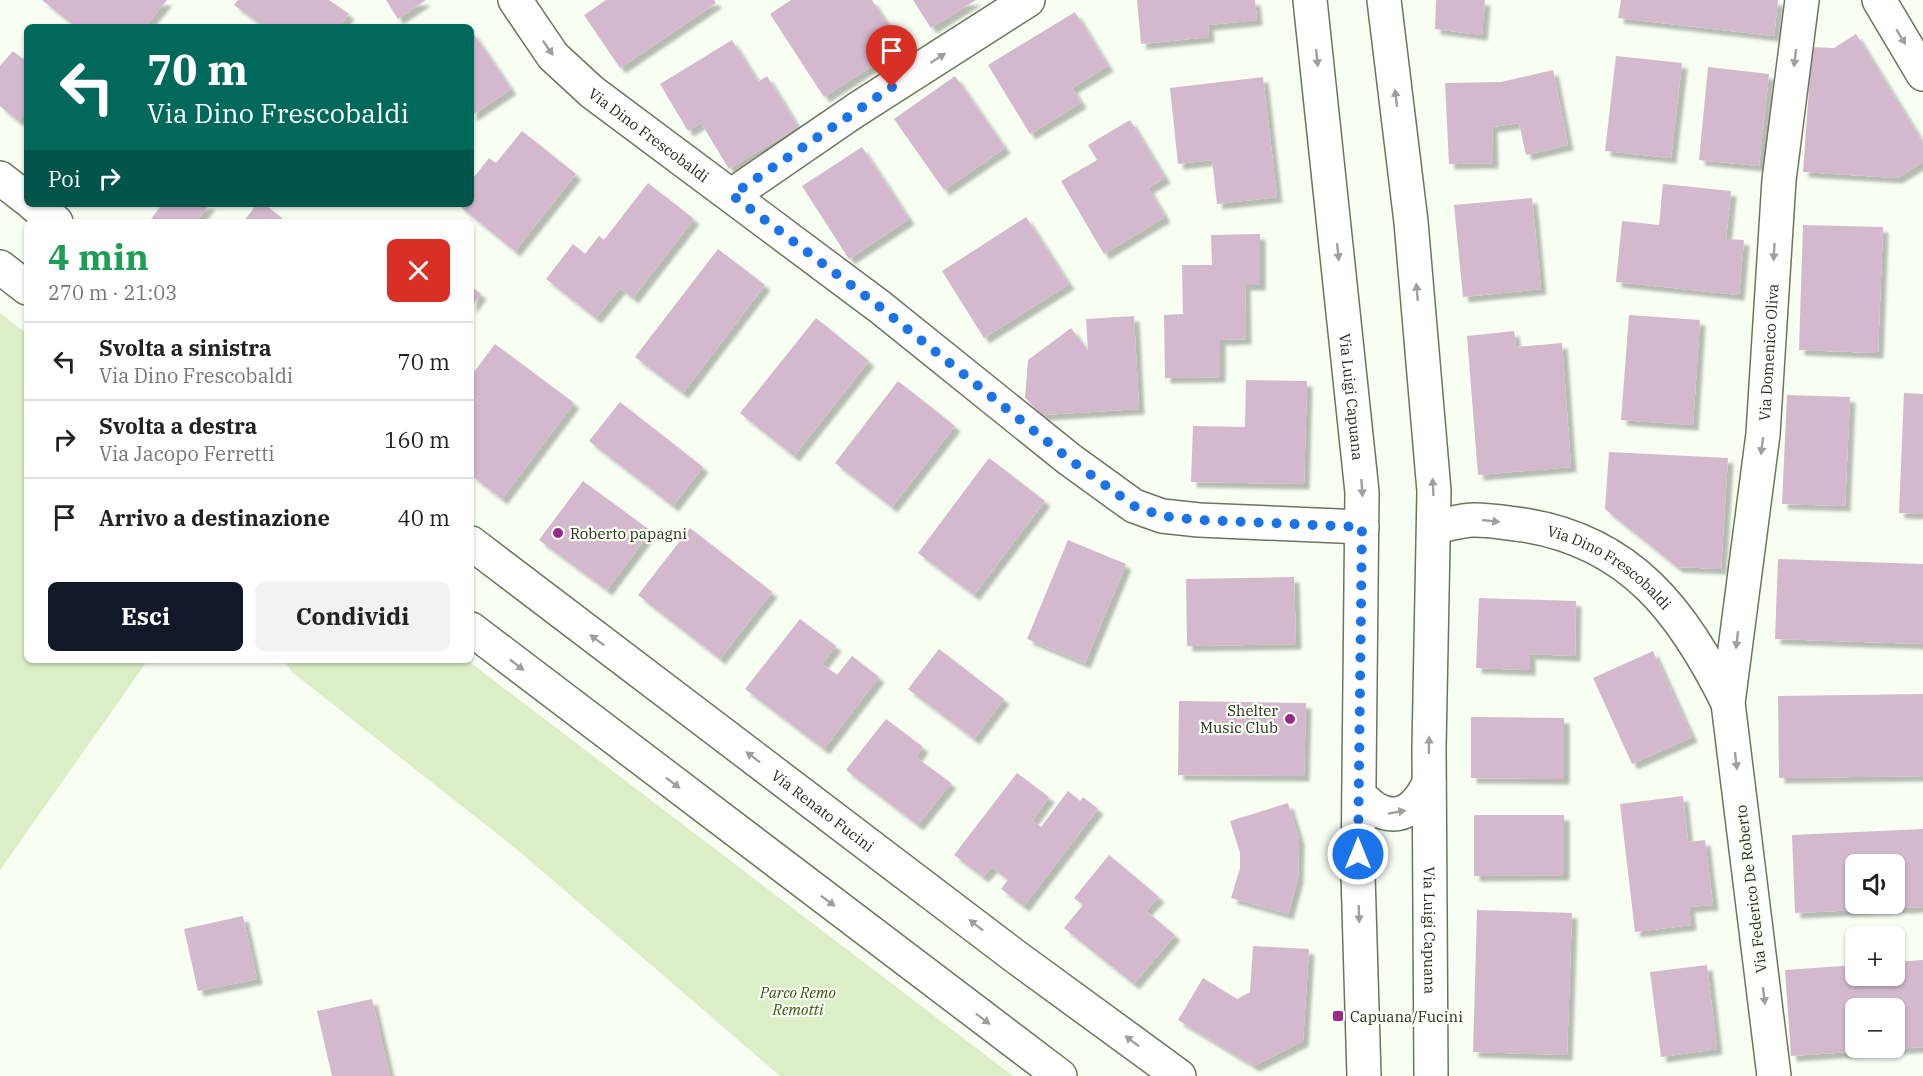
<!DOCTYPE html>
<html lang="it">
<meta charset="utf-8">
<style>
body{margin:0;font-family:"IBM Plex Serif",serif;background:#f2f2f2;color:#222;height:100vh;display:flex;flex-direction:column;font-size:22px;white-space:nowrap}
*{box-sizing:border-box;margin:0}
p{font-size:20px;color:#767676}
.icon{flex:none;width:33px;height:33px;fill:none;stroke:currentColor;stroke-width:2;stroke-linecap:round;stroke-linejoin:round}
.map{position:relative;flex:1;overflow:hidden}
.panel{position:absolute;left:24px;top:219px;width:450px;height:444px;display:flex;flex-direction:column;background:#fff;border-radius:9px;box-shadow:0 2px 4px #0004}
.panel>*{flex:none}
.guide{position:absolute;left:24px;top:24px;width:450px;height:183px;border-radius:9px;box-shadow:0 2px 4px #0004;background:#00695c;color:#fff;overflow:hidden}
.buttons{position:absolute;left:1845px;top:854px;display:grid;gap:12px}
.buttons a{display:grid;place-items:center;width:60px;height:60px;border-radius:9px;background:#fff;box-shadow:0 2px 4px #0004;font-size:30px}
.pin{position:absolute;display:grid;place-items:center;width:51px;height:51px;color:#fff;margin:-62px -26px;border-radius:50% 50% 50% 0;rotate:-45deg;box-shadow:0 0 6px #0007}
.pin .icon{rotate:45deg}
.me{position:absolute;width:66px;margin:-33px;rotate:0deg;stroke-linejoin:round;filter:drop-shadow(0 0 4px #0008)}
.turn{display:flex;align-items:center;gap:21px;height:126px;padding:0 24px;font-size:27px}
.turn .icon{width:78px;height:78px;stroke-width:2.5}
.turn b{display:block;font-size:42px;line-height:51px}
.then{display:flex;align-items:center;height:57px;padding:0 24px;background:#0003;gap:12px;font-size:22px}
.round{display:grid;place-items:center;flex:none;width:63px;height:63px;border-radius:9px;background:#f2f2f2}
.overview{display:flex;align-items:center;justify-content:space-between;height:102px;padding:0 24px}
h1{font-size:36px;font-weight:700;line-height:45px;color:#1e9e55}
.button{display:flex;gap:12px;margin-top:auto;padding:12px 24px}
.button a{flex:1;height:69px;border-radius:9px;background:#111827;color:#fff;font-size:24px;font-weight:700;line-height:69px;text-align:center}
.button a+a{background:#f2f2f2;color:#222}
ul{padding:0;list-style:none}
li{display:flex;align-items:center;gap:18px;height:78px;padding:0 24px;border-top:2px solid #e0e0e0}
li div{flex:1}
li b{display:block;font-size:22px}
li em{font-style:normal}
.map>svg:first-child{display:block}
</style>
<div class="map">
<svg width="1923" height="1076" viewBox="0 0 1923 1076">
<defs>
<filter id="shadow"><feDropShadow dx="5.5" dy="5.5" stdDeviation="1.5" flood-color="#0004"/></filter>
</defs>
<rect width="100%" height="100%" fill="#f8fef2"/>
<path fill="#dbeec5" d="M0,313L27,334V660H148L0,870Z
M284,660H467L1013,1076H780L520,852L292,672Z"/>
<path fill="#d4b9ce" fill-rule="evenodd" filter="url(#shadow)" d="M42,0H167L145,27H76Z
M238,0H329L349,14L339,27H265L234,5Z
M386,0H426L398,19Z
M606,0H714L716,3L620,68L584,15Z
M791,0H872L902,47L824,97L770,14Z
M913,0H976L931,28Z
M1137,0H1255L1257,20L1208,25L1209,37L1141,44Z
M1436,0H1485L1482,35L1435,29Z
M1621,0H1778L1774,36L1618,18Z
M1075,12L1108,66L1072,88L1081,103L1030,134L988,65Z
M471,30L511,89L471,116Z
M1856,34L1923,143V162L1897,178L1803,172L1812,47L1834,48Z
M732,40L758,82L767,76L798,127L729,169L701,123L688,131L660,84Z
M13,51L23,59L27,54V110L18,121L0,106V66Z
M1616,56L1682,63L1671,158L1605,151Z
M1708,67L1769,74L1759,166L1699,160Z
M1553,70L1568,145L1526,155L1519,123L1492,127L1493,163L1449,164L1445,83L1501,82Z
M955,76L1005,148L944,190L894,119Z
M1263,77L1277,197L1217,204L1212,160L1178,164L1170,88Z
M1130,120L1165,178L1148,188L1165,217L1104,254L1061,181L1097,160L1088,145Z
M522,131L576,174L515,251L457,204H471V181L489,158L496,163Z
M862,147L909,219L849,259L802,186Z
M648,183L694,219L633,298L620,288L596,318L546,279L573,244L585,254L599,236L604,240Z
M1663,184L1731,191L1726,239L1744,240L1739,295L1616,282L1622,221L1659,225Z
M1532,198L1541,289L1463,297L1454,205Z
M162,204H210L196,222H149Z
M257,204H264L287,222H243Z
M1026,217L1069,284L984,338L942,271Z
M1803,225L1883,227L1878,353L1799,350Z
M1260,234V285H1245L1246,339L1220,340V377L1165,378L1164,315L1183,314L1182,265H1212L1211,235Z
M718,249L765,285L683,393L635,357Z
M471,286L481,294L471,308Z
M1629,315L1700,320L1693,425L1621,420Z
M1134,316L1139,409L1042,415L1025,398L1028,360L1071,328L1088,351L1086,319Z
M816,318L869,361L794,456L740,413Z
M1514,331L1516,347L1562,343L1571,467L1478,475L1467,336Z
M495,344L574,403L502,499L471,475V376Z
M1246,380L1307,381L1304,484L1191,482L1193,426L1245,427Z
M898,381L955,426L892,507L835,463Z
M1904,393L1923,394V514L1899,513Z
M1787,395L1850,397L1845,506L1782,504Z
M620,402L703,467L673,506L589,441Z
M1609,452L1728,458L1721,569L1677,567L1605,509Z
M989,458L1045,501L974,595L918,553Z
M583,481L651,531L607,590L539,540Z
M690,528L772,592L720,659L638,595Z
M1068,540L1126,564L1085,663L1027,639Z
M1778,559L1923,564V644L1775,639Z
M1294,577L1296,644L1187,646L1186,579Z
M1479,598L1576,601L1575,656L1530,654V670L1476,668Z
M800,619L836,646L822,664L837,675L852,656L879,677L824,749L745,689Z
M939,649L1004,699L974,739L908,689Z
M1653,651L1692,737L1632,764L1593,678Z
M1923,694V776L1779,778L1778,696Z
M1179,701L1306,703L1304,776L1178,775Z
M1471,717L1564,718V779L1471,778Z
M886,719L923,747L916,757L951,783L918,825L846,770Z
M1017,773L1049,797L1032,821L1041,827L1068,791L1080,801L1083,797L1098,809L1024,906L1001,889L1008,880L992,867L983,877L954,855Z
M1683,796L1688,842L1705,840L1713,905L1689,907L1691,925L1635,932L1620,804Z
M1288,803L1299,839L1298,878L1288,914L1231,898L1240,868V853L1230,821Z
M1474,815H1564V875L1474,876Z
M1923,829V907L1795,913L1792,835ZM1856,864H1894V903H1856Z
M1109,855L1159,897L1146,911L1175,935L1134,984L1064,928L1083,905L1074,898Z
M1477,910L1572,913L1567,1055L1473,1052Z
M243,916L257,979L198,991L184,929Z
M1253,946L1309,949L1303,1041L1254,1066L1178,1020L1203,978L1237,999L1250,992Z
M1923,960V1047L1791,1056L1785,970L1856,965V975H1894V962ZM1856,1008H1894V1047H1856Z
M1707,965L1717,1049L1661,1057L1650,972Z
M372,999L390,1076H332L317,1011Z"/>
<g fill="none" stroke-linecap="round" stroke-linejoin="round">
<defs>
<g id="minor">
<path id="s1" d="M515,0L553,56L592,92L880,307L1069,459L1134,506L1162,516L1199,520L1362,527"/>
<path id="s2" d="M1310,0L1362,492L1358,874L1364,1076"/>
<path id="s3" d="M1384,0L1411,222L1434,491L1429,748L1431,1076"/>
<path d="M1879,0L1923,74"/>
<path d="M732,195L856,110L1028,0"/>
<path id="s4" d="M1434,527C1447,525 1461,520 1474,520C1491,520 1508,523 1524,525C1631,542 1683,612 1728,703"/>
<path d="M1359,794C1386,825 1412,819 1429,783"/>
<path id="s5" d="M1774,1076L1728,703L1763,434L1779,180L1802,0"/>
</g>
<g id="major">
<path d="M0,178L27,199"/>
<path d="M33,204L56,222"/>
<path d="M0,267L27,288"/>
<path id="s6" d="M471,543L1016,957L1179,1076"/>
<path d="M471,629L1060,1076"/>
</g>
</defs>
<use href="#minor" stroke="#6a765b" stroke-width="36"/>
<use href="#major" stroke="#6a765b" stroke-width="36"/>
<use href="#minor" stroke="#fff" stroke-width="33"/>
<use href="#major" stroke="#fff" stroke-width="33"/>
</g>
<defs><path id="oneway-solid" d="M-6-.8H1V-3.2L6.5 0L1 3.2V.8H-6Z" transform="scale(1.5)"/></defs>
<g fill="#9ea09b">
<use href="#oneway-solid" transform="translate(1901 37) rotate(59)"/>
<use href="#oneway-solid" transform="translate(548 48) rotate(55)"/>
<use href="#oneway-solid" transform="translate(938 58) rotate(-33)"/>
<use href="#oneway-solid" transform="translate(1317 58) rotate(84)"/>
<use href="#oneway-solid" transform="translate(1795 58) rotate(97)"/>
<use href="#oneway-solid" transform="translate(1396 98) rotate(-97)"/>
<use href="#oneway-solid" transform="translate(1338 252) rotate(84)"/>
<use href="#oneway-solid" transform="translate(1774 252) rotate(93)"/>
<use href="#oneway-solid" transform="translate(1417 292) rotate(-95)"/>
<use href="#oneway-solid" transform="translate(1762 446) rotate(97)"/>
<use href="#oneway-solid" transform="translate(1433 487) rotate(-93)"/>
<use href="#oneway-solid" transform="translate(1362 488) rotate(86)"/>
<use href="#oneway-solid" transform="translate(1491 521) rotate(6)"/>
<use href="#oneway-solid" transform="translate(597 640) rotate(-143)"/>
<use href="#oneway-solid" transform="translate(1737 640) rotate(97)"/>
<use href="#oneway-solid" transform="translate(517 665) rotate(38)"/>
<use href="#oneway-solid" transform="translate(1429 745) rotate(-89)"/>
<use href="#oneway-solid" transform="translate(753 757) rotate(-143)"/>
<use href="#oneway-solid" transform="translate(1736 761) rotate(83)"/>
<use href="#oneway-solid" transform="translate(673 783) rotate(37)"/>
<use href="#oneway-solid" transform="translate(1397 812) rotate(-10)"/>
<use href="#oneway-solid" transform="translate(828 901) rotate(37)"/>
<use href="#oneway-solid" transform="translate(1359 914) rotate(88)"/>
<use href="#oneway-solid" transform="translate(976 925) rotate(-142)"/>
<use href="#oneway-solid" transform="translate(1764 996) rotate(83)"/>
<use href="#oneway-solid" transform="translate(983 1019) rotate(37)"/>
<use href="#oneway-solid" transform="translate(1132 1041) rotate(-143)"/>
</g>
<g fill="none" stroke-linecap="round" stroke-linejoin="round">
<path stroke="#1a73e8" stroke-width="10" stroke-dasharray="0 18" d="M892,87L732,195L880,307L1069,459L1134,506L1162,516L1199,520L1362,527L1358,854"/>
</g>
<g fill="#982a8b" stroke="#f8fef2" stroke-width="2">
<circle cx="558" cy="533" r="6"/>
<circle cx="1290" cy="719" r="6"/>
<rect x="1332" y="1010" width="12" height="12" rx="3"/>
</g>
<g text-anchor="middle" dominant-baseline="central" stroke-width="4.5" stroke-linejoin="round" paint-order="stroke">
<g font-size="15" fill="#282d21" stroke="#f8fef2">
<text stroke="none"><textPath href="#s1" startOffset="192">Via Dino Frescobaldi</textPath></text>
<text stroke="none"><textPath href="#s5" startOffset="729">Via Domenico Oliva</textPath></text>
<text stroke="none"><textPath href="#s2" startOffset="399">Via Luigi Capuana</textPath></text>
<text stroke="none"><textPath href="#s4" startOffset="188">Via Dino Frescobaldi</textPath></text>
<text stroke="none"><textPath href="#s6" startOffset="442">Via Renato Fucini</textPath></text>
<text transform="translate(1751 889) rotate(-97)">Via Federico De Roberto</text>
<text stroke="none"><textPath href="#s3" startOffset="933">Via Luigi Capuana</textPath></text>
</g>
<g font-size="15" fill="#282d21" stroke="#f8fef2" text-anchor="start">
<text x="570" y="533">Roberto papagni</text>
<text x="1278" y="710" text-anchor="end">Shelter<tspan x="1278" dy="17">Music Club</tspan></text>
<text x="1350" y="1016">Capuana/Fucini</text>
</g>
<g font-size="15" font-style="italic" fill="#394f12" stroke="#f8fef2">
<text x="798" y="992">Parco Remo<tspan x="798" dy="17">Remotti</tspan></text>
</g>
</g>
</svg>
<div class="buttons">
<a><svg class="icon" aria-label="sound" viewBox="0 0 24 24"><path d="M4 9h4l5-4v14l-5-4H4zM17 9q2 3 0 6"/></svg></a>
<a>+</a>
<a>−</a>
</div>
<div class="pin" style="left:892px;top:87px;background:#d93025"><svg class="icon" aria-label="arrive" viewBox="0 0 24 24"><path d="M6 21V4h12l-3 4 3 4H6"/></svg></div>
<svg class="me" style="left:1358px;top:854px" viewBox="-20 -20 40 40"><circle r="17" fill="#1a73e8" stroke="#fff" stroke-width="3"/><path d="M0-11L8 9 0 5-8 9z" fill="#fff"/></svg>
<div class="guide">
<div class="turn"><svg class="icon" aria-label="left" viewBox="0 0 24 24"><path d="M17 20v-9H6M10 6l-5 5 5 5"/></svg><div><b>70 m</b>Via Dino Frescobaldi</div></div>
<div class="then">Poi<svg class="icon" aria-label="right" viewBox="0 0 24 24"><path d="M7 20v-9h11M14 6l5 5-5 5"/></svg></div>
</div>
<section class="panel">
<div class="overview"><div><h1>4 min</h1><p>270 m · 21:03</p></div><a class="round" style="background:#d93025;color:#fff"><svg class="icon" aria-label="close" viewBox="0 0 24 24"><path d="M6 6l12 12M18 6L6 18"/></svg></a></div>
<ul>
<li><svg class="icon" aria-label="left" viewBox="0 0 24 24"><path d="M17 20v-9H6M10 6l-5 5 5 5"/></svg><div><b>Svolta a sinistra</b><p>Via Dino Frescobaldi</p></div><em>70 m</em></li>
<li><svg class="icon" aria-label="right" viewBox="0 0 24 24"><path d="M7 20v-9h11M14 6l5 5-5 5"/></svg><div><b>Svolta a destra</b><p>Via Jacopo Ferretti</p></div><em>160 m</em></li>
<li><svg class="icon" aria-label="arrive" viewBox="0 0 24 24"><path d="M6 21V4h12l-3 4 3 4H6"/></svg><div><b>Arrivo a destinazione</b></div><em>40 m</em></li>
</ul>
<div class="button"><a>Esci</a><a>Condividi</a></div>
</section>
</div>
